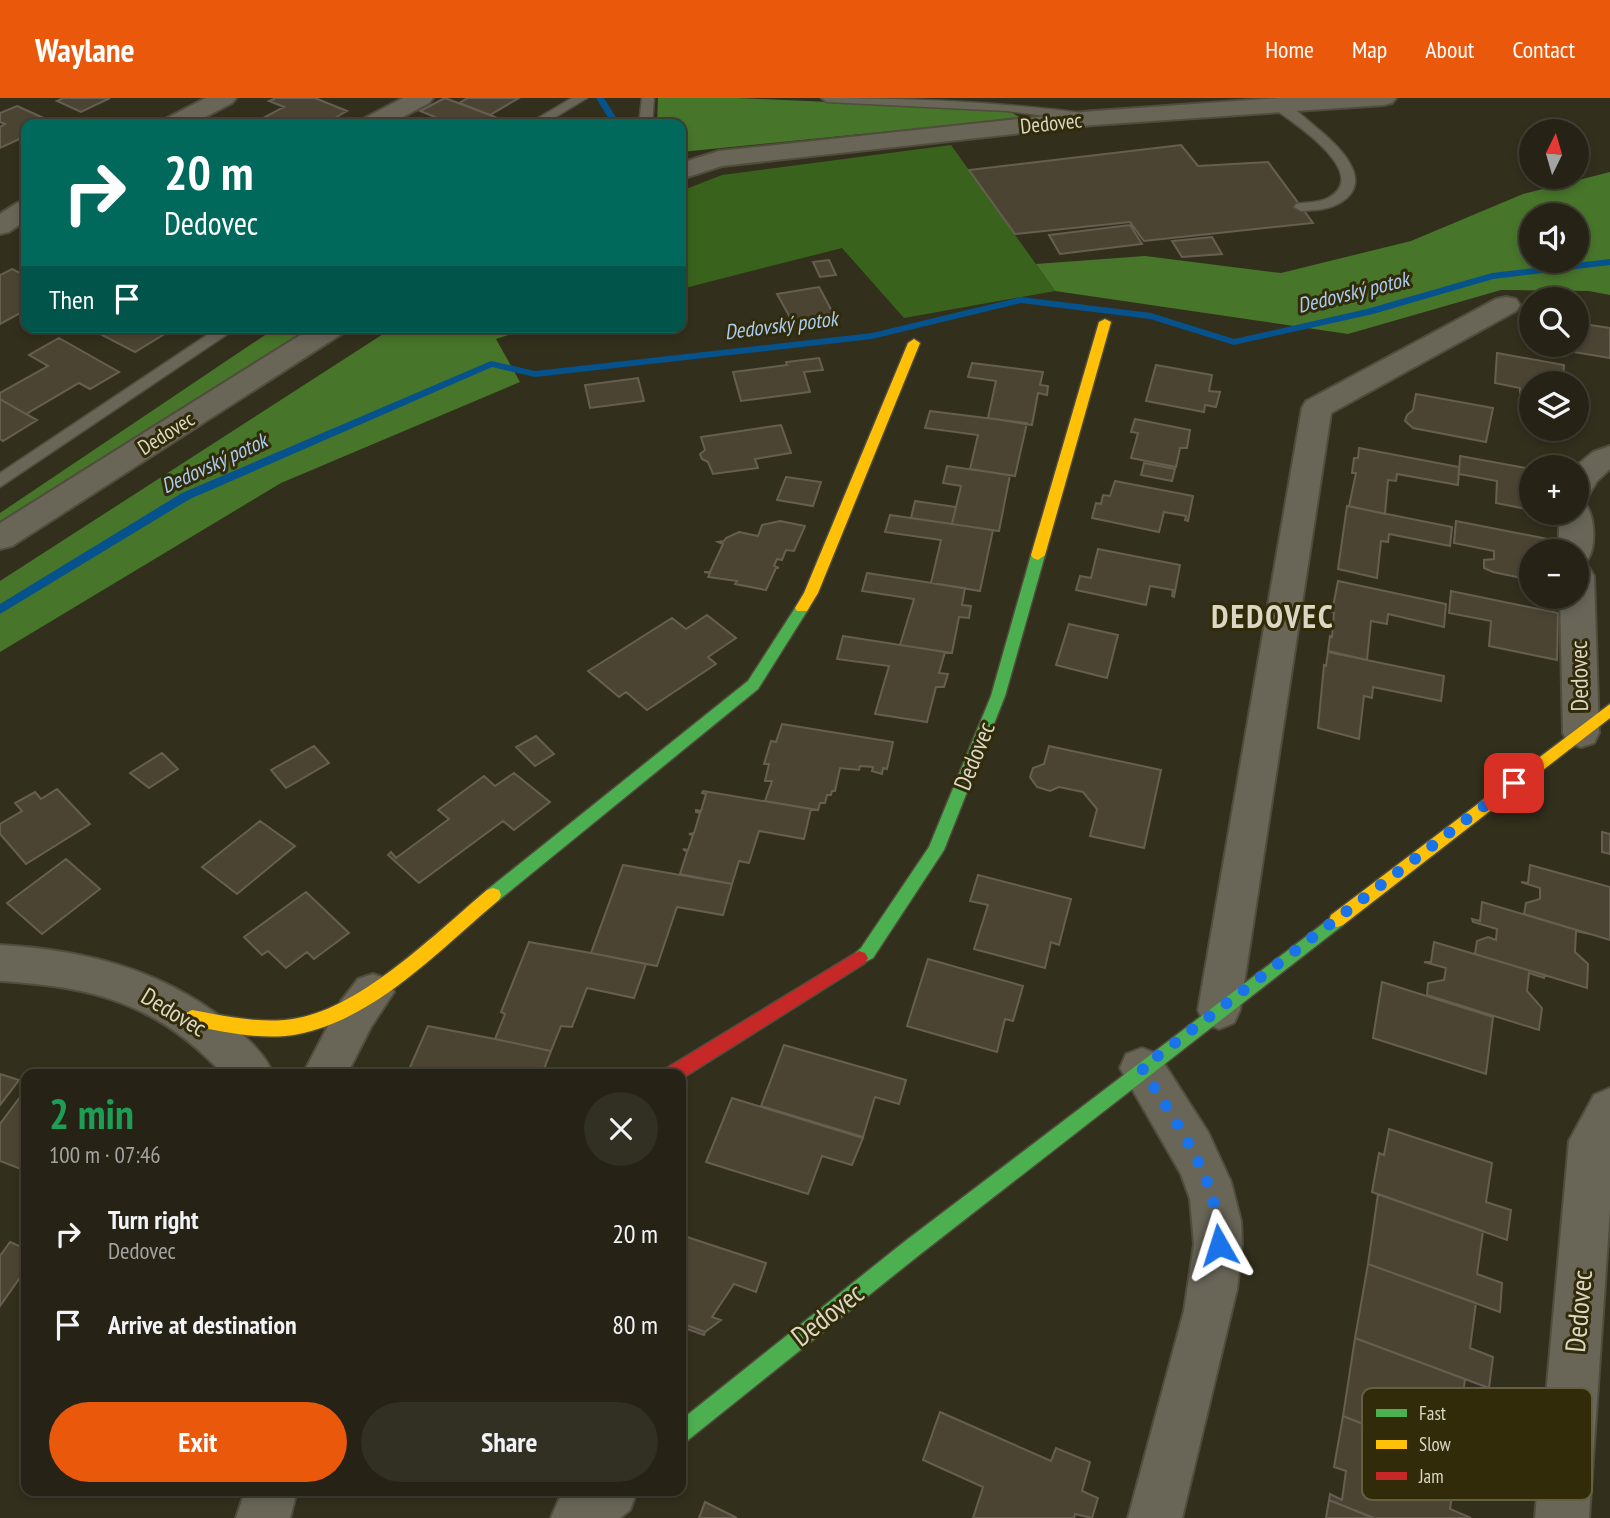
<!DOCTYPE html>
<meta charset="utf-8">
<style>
body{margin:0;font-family:"PT Sans Narrow",sans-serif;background:#322f23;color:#f1f3f6;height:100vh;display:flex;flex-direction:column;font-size:26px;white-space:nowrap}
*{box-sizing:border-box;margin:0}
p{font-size:23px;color:#a4a4a1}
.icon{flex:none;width:38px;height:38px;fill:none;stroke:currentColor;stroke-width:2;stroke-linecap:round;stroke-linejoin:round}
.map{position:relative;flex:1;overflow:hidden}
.details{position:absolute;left:21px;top:971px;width:665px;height:427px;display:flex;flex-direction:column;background:#262316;border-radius:14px;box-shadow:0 4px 10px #0003,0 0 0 2px #424035}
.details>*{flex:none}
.banner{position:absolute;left:21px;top:21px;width:665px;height:214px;border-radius:14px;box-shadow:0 4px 10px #0003,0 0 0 2px #424035;background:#00695c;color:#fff;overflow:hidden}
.needle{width:46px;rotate:5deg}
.buttons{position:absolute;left:1519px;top:21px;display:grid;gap:14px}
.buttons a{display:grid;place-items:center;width:70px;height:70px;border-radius:50%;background:#262316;box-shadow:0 4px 10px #0003,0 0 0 2px #424035;font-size:35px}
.pin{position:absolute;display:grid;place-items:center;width:60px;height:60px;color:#fff;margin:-30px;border-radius:14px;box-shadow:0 4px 10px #0006}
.me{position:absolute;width:77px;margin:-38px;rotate:354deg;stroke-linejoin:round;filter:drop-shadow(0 0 5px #0008)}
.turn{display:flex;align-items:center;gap:24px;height:147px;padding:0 28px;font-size:32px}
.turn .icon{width:91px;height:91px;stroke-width:2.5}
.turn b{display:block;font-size:49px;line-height:60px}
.then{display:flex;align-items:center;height:66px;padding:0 28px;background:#0003;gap:14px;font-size:26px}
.round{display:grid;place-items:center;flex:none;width:74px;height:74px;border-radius:37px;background:#322f23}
.headline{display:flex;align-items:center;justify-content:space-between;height:119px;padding:0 28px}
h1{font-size:42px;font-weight:800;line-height:52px;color:#1e9e55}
.action{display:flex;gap:14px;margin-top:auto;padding:14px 28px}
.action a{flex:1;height:80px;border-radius:42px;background:#ea580c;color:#fff;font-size:28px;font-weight:800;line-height:80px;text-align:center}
.action a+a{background:#322f23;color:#f1f3f6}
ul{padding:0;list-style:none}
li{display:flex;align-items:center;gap:21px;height:91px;padding:0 28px}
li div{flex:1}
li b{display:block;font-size:26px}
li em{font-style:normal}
header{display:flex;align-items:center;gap:42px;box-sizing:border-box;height:98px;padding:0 35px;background:#ea580c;color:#fff}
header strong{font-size:33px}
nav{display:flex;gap:38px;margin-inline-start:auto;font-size:24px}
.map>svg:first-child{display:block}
</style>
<header>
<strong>Waylane</strong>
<nav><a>Home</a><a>Map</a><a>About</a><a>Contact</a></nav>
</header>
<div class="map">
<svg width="1610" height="1420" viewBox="0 0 1610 1420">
<rect width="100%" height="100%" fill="#332f1d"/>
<path fill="#39631c" d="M951,47L1055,193L904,220L842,150L681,191V93L722,77Z"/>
<path fill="#47752a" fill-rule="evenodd" d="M658,0H738L1007,12L1021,20L681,54V26H657Z
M1610,74V197L1589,193L1501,192L1348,236L1055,193L1036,166L1145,158L1281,175L1411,143L1523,96ZM1531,117H1577V163H1531Z
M277,229H333L0,440V415Z
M394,229H533L496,241L520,284L281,385L0,554V483Z"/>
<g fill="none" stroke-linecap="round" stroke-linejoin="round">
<path fill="#05528d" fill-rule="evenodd" d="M596,0H604L620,26H612Z
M1610,161V167L1493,181L1373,216L1234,247L1150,221L1021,205L872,241L535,279L492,269L190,401L0,516V506L182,395L491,263L535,273L872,235L1021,199L1151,215L1234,241L1367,211L1492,175Z"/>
</g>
<path fill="#4c4433" stroke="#665f51" stroke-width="2" d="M63,0H110L81,14L57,3Z
M276,0H315L347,13L326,25L313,20L301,26H252L284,9L269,3Z
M445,0L490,17L502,22L494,26H422L435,19L420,13Z
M468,0H519L490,17L459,5Z
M17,8L57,26H26V38L0,50V29L5,26L0,24V15Z
M1181,47L1198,68L1268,64L1313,125L1144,143L1130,124L1015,136L969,72Z
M1130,127L1142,146L1060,156L1049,137Z
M1212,139L1222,156L1182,159L1172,143Z
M829,162L836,177L820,179L813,164Z
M12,171L26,178V212L0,226V177Z
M819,189L833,215L792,223L777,196Z
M1577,225L1610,230V260L1549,250V247H1577Z
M111,229H176L135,254L100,236Z
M59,240L119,274L90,291L79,285L26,316L0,301V295L48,268L29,257Z
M1497,255L1564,267L1563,285H1531V299L1520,297V290L1495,285Z
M819,260L823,272L804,274L810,294L741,303L733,274L787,267L786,264Z
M972,265L1043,274L1040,287L1048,288L1047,297L1038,295L1032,327L988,320L996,283L968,279Z
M1156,267L1212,277L1209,293L1220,294L1216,309L1205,307L1204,314L1146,303Z
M638,280L644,303L590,310L585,287Z
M1416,296L1493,310L1486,344L1413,330L1405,323L1407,317L1413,312Z
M0,301L26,316L37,322L3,343L0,341Z
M930,313L1027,325L1015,378L970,371L978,337L925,330Z
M1135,321L1190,332L1187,350H1180L1176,369L1131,360L1138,335L1131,334Z
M781,327L791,355L755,361L758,370L713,376L708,364L702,361L700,356L705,352L701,339Z
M1359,350L1459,369L1458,387L1397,376L1396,383L1388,382L1385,416L1349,408L1356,375H1352L1354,360H1358Z
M1460,358L1531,371V412L1496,405L1497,383L1459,376Z
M1144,365L1175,371L1172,383L1141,377Z
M947,368L1010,377L999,433L952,426L961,388L943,385Z
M786,379L821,384L813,408L777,402Z
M1115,383L1193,398L1188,423L1185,422L1186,418L1164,414L1159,434L1092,420L1096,405L1101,406L1103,397L1110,398Z
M915,403L956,409L952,426L911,420Z
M1347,408L1452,429L1450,448L1389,436L1388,444L1381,443L1377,480L1338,471Z
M890,417L993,432L980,493L931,485L941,442L885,434Z
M780,423L805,428L794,453L786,452L782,462L777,461L774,468L779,470H776L766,492L735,486L737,483L708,479L710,475L704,474H710L723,446L718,444L724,443L726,440L739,434L758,438L762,427Z
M1456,423L1558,443V453H1531V482L1493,474L1484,470V462L1494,461V453L1454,445Z
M1098,451L1180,467L1174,499L1172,498L1173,492L1150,488L1146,507L1076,492L1080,478L1091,480Z
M867,475L965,490L962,507L971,508L969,520L959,519L952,555L900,547L914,501L862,493Z
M1338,483L1446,506L1444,529L1388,516L1387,526L1371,523L1367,562L1328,553L1330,538L1332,539L1334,515L1332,514Z
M1451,493L1558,515L1557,562L1489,548L1491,523L1449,515Z
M707,517L736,540L708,559L716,566L647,612L626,594L619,599L588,573L672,520L686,531Z
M1069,526L1118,537L1107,580L1056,567Z
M843,538L945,554L939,575L948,576L944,589H936L927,624L875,616L889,568L837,561Z
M1328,554L1444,578L1441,603L1373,589L1372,600L1364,598L1359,641L1318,630L1324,567L1326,568Z
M782,626L893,644L887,671L883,670L882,676L872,673L873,669L860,668L859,672L840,670L835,693H832L831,697H827L825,705H820L818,712L765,703L772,683H765L769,666H764L771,643L776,644Z
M536,638L554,656L535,668L516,649Z
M314,648L329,665L286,690L271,672Z
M1049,648L1161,672L1144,750L1090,738L1097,711L1083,694L1059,689L1050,693L1037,689L1030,679L1033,670L1044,666Z
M162,655L178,671L149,690L130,675Z
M514,675L550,704L514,732L503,723L419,785L388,757L391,754L396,760L449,721L438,712L484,678L495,688Z
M57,691L90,726L26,766L0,736V726L22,713L15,705L35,694L41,701Z
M703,693L811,711L804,741L759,733L749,765L739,763L732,786L680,776L687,754L683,751L688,752L693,737L689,736L694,735L700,715L696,714V712L701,713L706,696L702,695Z
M260,723L295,748L237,796L202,769Z
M1602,734L1610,736V756L1602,754Z
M66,761L100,791L42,836L7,805Z
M623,767L732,786L723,817L677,809L657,868L591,855Z
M1530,767L1610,789V842L1524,816L1526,805L1540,801V790L1521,784L1528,785Z
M978,777L1071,801L1059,847L1051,844L1045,870L974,851L988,807L970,803Z
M306,794L349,835L314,861L307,854L286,870L268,853L262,857L244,839Z
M1482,804L1590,836L1576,833L1575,854L1588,866L1587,890L1475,856L1477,843L1488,839L1496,842L1497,831L1473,824L1472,821L1480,823Z
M529,844L591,855L646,866L634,900L587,890L572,929L561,928L551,953L495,941L505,916L501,914Z
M1434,844L1545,877L1544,880L1529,875L1527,893L1542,910L1539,932L1427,897L1428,885L1444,882L1446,870L1424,864H1431Z
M928,861L1023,888L1013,923L1005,921L997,954L907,928Z
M1382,884L1493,919L1486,976L1373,940Z
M428,928L495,941L551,953L542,976H407Z
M784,947L906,982L899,1006L875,999L863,1039L761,1008Z
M0,976L19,982L0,1007Z
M26,991V1073L0,1063V1026Z
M732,1000L863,1040L852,1067L822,1058L808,1096L706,1064Z
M1389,1031L1492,1065L1486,1104L1511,1112L1507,1142L1372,1094L1379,1055L1384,1057Z
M1378,1096L1483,1133L1477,1176L1502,1185L1500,1214L1368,1166Z
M681,1137L766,1165L756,1194L734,1186L712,1219L721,1222L705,1234L681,1225Z
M10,1144L26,1151V1171L0,1208V1158Z
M1368,1166L1476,1205L1470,1250L1493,1259L1489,1290L1355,1240Z
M681,1225L705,1234L704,1237L687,1231L681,1249Z
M1355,1240L1465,1281L1459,1327L1485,1337L1483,1373L1343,1318Z
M940,1314L1051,1363L1056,1350L1090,1364L1082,1393L1098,1400L1092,1420L1075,1416L1074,1420H973L983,1389L923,1362Z
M1343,1318L1457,1364L1450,1411L1471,1420H1374L1329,1402L1330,1396L1342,1402L1346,1373L1334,1369Z
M1329,1402L1373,1420H1326Z
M705,1404L737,1420H699Z"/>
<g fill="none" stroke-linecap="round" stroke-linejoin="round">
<defs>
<path id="lane" d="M572,0H587L544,26H528Z
M642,0H654L652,26H639Z
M821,0C912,0 1001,4 1092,16L1099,20L1092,24L1007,13L827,4Z
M1278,3C1292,7 1306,21 1318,31C1340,49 1377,85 1338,106C1327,112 1313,112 1301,113L1294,109L1296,106C1306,104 1319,105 1328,100C1373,76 1293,24 1273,10V4Z
M219,229H238L0,389V375Z"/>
<path id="street" d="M206,0H236L232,5L192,26H162L165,21Z
M403,0H433L429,5L390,26H360L363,21Z
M1280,0H1396L1392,5L1384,7L1094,27L722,68L681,81V65L719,53L1094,13Z
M26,103V122L9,134L0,136V116L17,105Z
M1506,199L1516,201L1520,207L1516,213L1331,315L1240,912L1234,925L1219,931L1204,925L1198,912L1302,310L1306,303L1496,201Z
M313,229H347L343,235L12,448L0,451V425Z
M1610,348V371L1597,383L1588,398L1577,401V369H1575L1593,354Z
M1577,405L1586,407C1595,420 1596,448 1588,461L1577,464V453H1559V415H1577Z
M1577,466L1589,470L1594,478L1599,635L1594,645L1581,649L1568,645L1563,635L1560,499H1577Z
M0,847C86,852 165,872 232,928C248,941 266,957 273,976H223C157,905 94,889 0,883Z
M373,876L388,881L394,894L371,929L347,976H303L341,903L358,881Z
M1142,950L1158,956L1208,1034L1231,1084L1241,1123L1242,1146L1237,1191L1182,1420H1128L1184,1213L1194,1146L1190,1101L1181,1076L1120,970L1126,956Z
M1610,990V1111L1589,1420H1535L1569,1043L1594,997Z
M245,1393H297L290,1420H236Z
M569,1393H637L630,1412L620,1420H551L559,1401Z"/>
<path id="fast" d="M1038,452L1045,457L1005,598L944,752L873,860L859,867L853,865L850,860L861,850L929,749L991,598L1031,457Z
M802,505L809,510L758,591L499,802L493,804L487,802L485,797L487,792L748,583L797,507Z
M1337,815L1343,817L1345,822L1343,827L918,1158L688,1342L681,1345V1322L904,1144Z"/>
<path id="slow" d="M1105,221L1111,224L1045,457L1038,462L1033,460L1031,457L1099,224Z
M914,241L920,245L818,495L807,513H797L795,510L804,495L908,245Z
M1610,606V620L1343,827L1337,829L1331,827L1329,822L1331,817Z
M493,790L499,792L501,797L499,802C440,851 377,920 299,936C264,943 226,934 192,928L186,925L183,920L186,915L192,912C226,918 263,927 298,920C363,908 437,834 487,792Z"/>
<path id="jam" d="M859,853L865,855L868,860L865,865L681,981V976H664L667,970Z"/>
</defs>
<use href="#lane" stroke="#504d3d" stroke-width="3"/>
<use href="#street" stroke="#504d3d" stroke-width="4"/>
<use href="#fast" stroke="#504d3d" stroke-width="3"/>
<use href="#slow" stroke="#504d3d" stroke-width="3"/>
<use href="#jam" stroke="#504d3d" stroke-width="3"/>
<use href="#lane" fill="#696658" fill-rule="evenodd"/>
<use href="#street" fill="#696658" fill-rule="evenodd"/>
<use href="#fast" fill="#4caf50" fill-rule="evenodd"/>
<use href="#slow" fill="#ffc107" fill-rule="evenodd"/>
<use href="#jam" fill="#c62828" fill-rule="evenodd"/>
</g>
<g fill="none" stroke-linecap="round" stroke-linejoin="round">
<path stroke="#1a73e8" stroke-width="12" stroke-dasharray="0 21.6" d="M1219,1147C1221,1082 1174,1023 1142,970L1514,685"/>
</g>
<g text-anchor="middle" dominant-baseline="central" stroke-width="6" stroke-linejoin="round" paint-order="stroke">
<g font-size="21" fill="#dad7c4" stroke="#312b0a">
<text transform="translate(1051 25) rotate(-6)">Dedovec</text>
<text transform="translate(166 335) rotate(-32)">Dedovec</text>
</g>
<g font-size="21" font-style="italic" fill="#a9ccf0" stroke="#312b0a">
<text transform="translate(1353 194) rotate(-14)">Dedovský potok</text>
<text transform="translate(781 227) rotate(-7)">Dedovský potok</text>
<text transform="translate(214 365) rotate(-25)">Dedovský potok</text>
</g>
<g font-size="24" fill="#dad7c4" stroke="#312b0a">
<text transform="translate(1579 578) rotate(-91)">Dedovec</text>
<text transform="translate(974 658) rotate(-68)">Dedovec</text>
<text transform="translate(174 914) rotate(31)">Dedovec</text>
</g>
<g font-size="28" fill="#dad7c4" stroke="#312b0a">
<text transform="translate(1578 1213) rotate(-85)">Dedovec</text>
<text transform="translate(827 1216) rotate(-38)">Dedovec</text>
</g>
<g font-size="32" font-weight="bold" letter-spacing="2" fill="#dad7c4" stroke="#312b0a">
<text x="1273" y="518">DEDOVEC</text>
</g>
</g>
<rect x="1362" y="1290" width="230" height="112" rx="10" fill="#312b0a" stroke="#645f42" stroke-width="2"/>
<rect x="1376" y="1311" width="31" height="8" fill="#4caf50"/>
<rect x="1376" y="1342" width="31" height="9" fill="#ffc107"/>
<rect x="1376" y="1374" width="31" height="8" fill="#c62828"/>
<g font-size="19" fill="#dad7c4">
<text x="1419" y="1322">Fast</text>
<text x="1419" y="1353">Slow</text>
<text x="1419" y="1385">Jam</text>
</g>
</svg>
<div class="buttons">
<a><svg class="needle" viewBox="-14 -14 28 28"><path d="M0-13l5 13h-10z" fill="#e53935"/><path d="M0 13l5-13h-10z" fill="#a4a4a1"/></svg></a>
<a><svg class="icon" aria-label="sound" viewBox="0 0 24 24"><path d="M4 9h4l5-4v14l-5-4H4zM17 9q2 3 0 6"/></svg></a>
<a><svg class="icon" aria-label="search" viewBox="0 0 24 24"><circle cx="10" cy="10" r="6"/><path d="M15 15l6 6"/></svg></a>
<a><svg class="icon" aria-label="layers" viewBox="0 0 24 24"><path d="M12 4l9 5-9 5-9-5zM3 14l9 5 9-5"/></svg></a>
<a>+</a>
<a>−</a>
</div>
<div class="pin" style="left:1514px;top:685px;background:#d93025"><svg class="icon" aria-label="arrive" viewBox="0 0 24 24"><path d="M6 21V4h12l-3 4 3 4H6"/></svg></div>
<svg class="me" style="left:1219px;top:1147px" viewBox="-20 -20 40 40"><path d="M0-17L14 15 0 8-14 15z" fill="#1a73e8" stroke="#fff" stroke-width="4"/></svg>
<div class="banner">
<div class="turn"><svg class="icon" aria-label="right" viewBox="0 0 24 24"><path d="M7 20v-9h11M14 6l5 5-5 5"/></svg><div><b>20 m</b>Dedovec</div></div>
<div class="then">Then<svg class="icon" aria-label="arrive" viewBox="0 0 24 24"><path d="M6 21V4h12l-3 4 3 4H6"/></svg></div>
</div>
<section class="details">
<div class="headline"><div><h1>2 min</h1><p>100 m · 07:46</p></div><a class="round"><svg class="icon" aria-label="close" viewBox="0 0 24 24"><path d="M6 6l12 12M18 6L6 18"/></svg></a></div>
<ul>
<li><svg class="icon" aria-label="right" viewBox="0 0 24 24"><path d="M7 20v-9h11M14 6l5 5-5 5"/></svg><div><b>Turn right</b><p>Dedovec</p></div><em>20 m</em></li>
<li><svg class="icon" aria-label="arrive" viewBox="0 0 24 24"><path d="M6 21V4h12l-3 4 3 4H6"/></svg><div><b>Arrive at destination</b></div><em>80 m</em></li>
</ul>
<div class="action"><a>Exit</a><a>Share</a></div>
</section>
</div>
